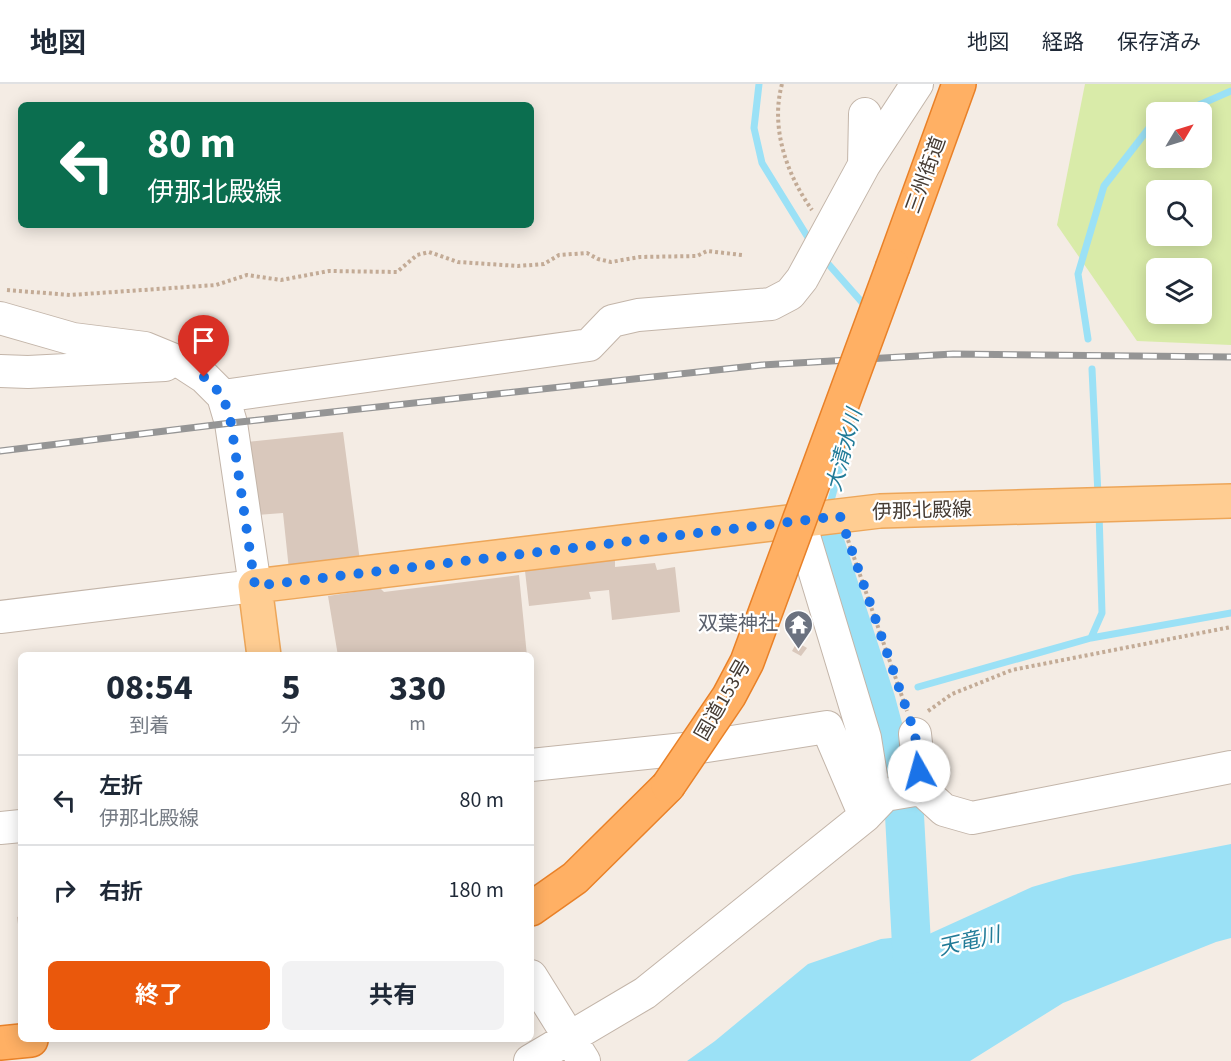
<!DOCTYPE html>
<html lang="ja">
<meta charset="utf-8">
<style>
body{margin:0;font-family:"Source Sans 3","Noto Sans JP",sans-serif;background:#f2f2f3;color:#1f2937;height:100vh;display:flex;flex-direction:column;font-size:22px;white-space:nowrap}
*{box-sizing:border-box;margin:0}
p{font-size:20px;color:#747a83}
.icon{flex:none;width:33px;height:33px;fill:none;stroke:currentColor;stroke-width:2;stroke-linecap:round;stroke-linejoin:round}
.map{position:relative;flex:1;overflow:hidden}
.panel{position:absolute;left:18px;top:568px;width:516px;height:390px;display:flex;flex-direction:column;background:#fff;border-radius:9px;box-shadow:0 3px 15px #0003}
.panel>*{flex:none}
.top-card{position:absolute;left:18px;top:18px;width:516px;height:126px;border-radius:9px;box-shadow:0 3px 15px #0003;background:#0b6e4f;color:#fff;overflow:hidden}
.needle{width:39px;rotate:52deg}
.controls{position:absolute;left:1146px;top:18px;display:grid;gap:12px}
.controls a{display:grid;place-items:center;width:66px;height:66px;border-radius:9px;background:#fff;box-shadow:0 3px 15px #0003;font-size:30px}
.pin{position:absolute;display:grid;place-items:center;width:51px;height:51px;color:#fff;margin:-62px -26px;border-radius:50% 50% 50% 0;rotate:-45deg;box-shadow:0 0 6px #0007}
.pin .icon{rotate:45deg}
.me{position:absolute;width:66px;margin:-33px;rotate:353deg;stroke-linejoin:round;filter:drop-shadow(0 0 4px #0008)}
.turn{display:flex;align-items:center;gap:21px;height:126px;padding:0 30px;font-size:27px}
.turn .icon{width:78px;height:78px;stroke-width:2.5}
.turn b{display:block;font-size:42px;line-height:51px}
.eta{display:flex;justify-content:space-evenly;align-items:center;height:102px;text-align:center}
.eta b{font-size:36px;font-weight:700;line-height:42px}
.cta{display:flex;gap:12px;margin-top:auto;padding:12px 30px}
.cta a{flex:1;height:69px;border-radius:9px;background:#ea580c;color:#fff;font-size:24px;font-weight:700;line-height:69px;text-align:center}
.cta a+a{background:#f2f2f3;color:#1f2937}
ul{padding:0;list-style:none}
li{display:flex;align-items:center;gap:18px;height:90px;padding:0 30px;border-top:2px solid #e0e1e3}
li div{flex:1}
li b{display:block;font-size:22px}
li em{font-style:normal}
header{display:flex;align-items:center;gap:36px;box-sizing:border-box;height:84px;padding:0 30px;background:#fff;border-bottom:2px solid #e0e1e3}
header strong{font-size:28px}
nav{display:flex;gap:33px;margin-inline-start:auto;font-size:21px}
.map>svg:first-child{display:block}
</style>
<header>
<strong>地図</strong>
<nav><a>地図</a><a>経路</a><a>保存済み</a></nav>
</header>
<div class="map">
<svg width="1231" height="977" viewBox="0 0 1231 977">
<rect width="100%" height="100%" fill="#f4ece4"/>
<path fill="#d9eba9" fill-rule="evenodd" d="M1085,0H1231V261L1137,257L1057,141ZM1156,28H1202V74H1156ZM1156,106H1202V152H1156ZM1156,184H1202V230H1156Z"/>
<path fill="#9be1f6" d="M1231,760V854L1216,858L1063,919L970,977H687L715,957L808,880L881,855L929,850L1032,803L1073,791Z"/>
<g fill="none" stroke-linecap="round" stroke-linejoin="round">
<path stroke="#9be1f6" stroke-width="7" d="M759,0L754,44L762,79L812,160
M1183,28L1231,7
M823,174L867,224
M1088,255L1078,190L1104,102L1149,44L1156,41
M1092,285L1098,411
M829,424L851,342
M1091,554L1231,529
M918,603L1091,554L1102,529L1099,428
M876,617L885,614"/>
<path stroke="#9be1f6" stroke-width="39" d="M822,450L876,617L904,722L912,870"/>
</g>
<path fill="#d9c8bc" d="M343,348L360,477L289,486L283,429L257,431L247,358Z
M615,476V483L655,479L657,486L675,483L680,528L612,536L609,506L589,508L591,515L529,522L525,487Z
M519,491L527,572H338L328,512L380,504L384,508Z
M797,558L807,564L801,572L792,567Z
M533,636L534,652H531V637Z
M21,832V855H20L17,833Z"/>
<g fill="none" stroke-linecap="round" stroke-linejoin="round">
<defs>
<path id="minor" d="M864,81L917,0
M0,234L73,255L145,264L184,280L204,293L223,312L231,339L255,502L0,533
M0,287L28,288L165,281
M223,312L589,261L612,237L638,231L771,220L790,210L802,195L864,81L865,30
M800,439L865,654L873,704L866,730
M915,650L921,705L944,726L972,734L1231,683
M531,681L694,664L827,643L865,732
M0,744L21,742
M531,892L584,977
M530,977L645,909L865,732L885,711L921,705"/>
<path id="major" d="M264,572L255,502L880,427L1231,417"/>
<path id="highway" d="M893,182L959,0
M531,825L575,794L668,702
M0,959L31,956"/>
</defs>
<use href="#minor" stroke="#c3b5a9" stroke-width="34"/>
<use href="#major" stroke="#eda659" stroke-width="36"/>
<use href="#highway" stroke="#e98128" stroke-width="36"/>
<path stroke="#c3ab96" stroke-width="4" stroke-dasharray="3 3" stroke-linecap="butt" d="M782,0C770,44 787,91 812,126
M7,206L70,211L216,201L247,191L281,196L329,187L397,188L417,171L429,168L458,178L518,182L544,180L559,171L587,169L598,175L611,178L640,173L697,172L707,167L742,171
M848,456L907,627
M928,627L952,610L1012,586L1231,543"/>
<use href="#minor" stroke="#fff" stroke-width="32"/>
<use href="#major" stroke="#ffcd92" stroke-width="33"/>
<use href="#highway" stroke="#ffb064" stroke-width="33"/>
<defs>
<path id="rail" d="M0,367L231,339L762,281L953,270L1231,273"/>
</defs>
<use href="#rail" stroke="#959595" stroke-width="7"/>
<use href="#rail" stroke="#fff" stroke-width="4.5" stroke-dasharray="14" stroke-linecap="butt"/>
<defs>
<path id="highway-bridge" d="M668,702L729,612L747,578L893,182"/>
</defs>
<use href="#highway-bridge" stroke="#e98128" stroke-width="36" stroke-linecap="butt"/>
<use href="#highway-bridge" stroke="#ffb064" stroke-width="33"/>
</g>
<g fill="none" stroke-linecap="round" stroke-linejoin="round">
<path stroke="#1a73e8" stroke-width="10" stroke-dasharray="0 18" d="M204,293L223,312L231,339L255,502L840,432L915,650L919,687"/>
</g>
<defs>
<symbol id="temple-pin" viewBox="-11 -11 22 30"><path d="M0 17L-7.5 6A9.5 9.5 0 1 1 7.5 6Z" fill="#6b7280" stroke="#fff"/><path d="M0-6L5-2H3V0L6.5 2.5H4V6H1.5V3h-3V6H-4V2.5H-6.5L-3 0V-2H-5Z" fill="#fff"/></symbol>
</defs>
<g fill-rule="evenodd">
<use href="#temple-pin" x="782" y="524" width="33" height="45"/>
</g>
<g text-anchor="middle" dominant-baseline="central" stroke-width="4.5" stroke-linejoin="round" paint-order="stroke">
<g font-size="20" fill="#463c34" stroke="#fff">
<text transform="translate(926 91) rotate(-70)">三州街道</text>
<text transform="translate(922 427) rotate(-2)">伊那北殿線</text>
<text transform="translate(723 616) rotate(-60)">国道153号</text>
</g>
<g font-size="20" fill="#5b616d" stroke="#fff" text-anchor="end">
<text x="778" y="540">双葉神社</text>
</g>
<g font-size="21" font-style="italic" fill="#217b98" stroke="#fff">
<text transform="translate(844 366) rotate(-75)">大清水川</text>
<text transform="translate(969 857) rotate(-13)">天竜川</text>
</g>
</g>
</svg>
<div class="controls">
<a><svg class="needle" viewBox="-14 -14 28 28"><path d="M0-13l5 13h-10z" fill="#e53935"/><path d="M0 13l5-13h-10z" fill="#747a83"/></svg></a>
<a><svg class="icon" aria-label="search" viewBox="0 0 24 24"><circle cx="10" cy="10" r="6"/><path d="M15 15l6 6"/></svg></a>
<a><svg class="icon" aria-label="layers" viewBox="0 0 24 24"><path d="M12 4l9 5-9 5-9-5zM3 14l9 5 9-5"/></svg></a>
</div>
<div class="pin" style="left:204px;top:293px;background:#d93025"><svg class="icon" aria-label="arrive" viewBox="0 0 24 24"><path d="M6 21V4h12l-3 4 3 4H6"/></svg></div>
<svg class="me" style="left:919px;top:687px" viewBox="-20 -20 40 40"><circle r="19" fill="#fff"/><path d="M0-13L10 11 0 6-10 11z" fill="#1a73e8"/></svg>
<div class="top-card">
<div class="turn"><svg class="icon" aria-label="left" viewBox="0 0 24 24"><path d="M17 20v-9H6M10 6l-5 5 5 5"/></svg><div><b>80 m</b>伊那北殿線</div></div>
</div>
<section class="panel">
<div class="eta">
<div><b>08:54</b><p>到着</p></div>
<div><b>5</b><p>分</p></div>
<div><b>330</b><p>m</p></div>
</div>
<ul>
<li><svg class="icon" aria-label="left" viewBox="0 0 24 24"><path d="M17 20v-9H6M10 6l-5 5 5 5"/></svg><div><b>左折</b><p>伊那北殿線</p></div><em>80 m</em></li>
<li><svg class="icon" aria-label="right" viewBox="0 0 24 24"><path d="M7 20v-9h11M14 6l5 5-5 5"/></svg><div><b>右折</b></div><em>180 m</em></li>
</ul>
<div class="cta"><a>終了</a><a>共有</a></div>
</section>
</div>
